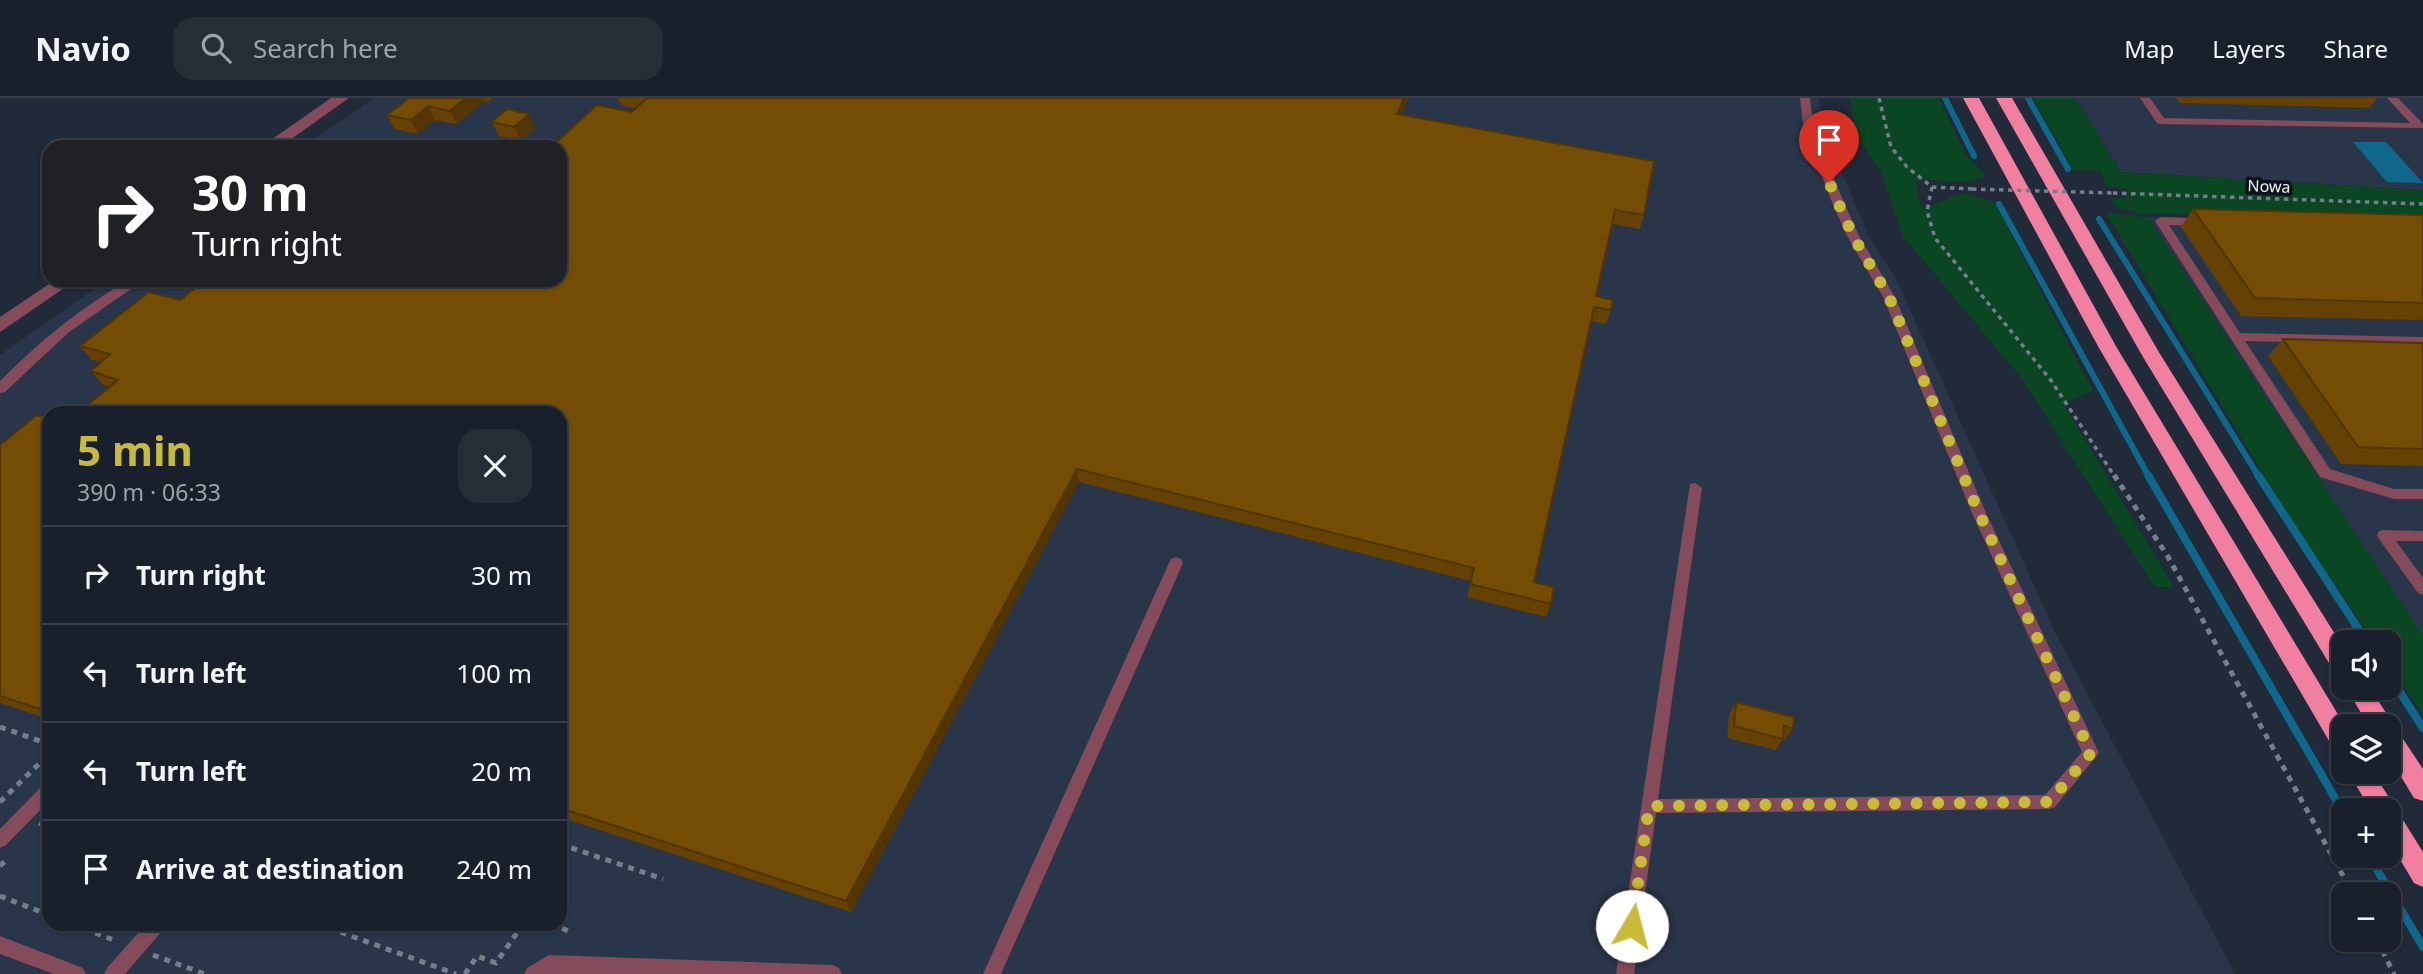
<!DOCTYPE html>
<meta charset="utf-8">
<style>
body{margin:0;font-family:"Noto Sans",sans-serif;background:#262d37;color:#f1f3f6;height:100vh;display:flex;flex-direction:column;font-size:26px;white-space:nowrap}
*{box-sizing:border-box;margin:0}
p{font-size:23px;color:#9fa3a9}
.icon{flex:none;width:38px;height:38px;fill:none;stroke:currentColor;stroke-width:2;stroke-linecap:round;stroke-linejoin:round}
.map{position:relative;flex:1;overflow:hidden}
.drawer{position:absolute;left:42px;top:308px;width:525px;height:525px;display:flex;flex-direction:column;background:#19202b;border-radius:21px;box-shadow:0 2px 5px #0004,0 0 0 2px #373e47}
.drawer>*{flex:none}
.guide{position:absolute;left:42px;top:42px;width:525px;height:147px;border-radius:21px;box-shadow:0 2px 5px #0004,0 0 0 2px #373e47;background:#202124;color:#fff;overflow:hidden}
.fabs{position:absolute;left:2331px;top:532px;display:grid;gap:14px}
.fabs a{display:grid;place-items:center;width:70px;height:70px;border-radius:14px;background:#19202b;box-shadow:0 2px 5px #0004,0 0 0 2px #373e47;font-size:35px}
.pin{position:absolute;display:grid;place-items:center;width:60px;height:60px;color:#fff;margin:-72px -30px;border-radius:50% 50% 50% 0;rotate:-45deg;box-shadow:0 0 7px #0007}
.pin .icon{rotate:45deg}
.me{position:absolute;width:77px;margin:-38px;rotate:8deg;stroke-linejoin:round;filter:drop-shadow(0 0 5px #0008)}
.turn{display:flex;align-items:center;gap:24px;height:147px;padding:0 35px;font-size:32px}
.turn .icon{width:91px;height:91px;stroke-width:2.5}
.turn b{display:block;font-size:49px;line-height:60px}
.round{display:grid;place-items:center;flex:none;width:74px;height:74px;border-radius:21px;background:#262d37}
.headline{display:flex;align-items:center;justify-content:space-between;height:119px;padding:0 35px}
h1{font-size:42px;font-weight:700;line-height:52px;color:#c9bb3a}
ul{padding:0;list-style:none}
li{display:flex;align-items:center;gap:21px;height:98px;padding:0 35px;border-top:2px solid #373e47}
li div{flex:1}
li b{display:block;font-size:26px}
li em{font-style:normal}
header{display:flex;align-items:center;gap:42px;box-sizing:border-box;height:98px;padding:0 35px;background:#19202b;border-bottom:2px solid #373e47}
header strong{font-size:33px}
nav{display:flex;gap:38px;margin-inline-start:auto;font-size:24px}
.search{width:490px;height:63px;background:#262d37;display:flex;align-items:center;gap:18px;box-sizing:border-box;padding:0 24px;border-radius:21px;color:#9fa3a9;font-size:26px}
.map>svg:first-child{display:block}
</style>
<header>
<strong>Navio</strong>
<div class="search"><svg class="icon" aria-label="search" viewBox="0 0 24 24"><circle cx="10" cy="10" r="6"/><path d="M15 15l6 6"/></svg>Search here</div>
<nav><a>Map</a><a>Layers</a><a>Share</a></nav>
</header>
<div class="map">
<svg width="2423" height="876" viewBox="0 0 2423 876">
<rect width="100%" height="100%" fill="#212a39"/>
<path fill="#293549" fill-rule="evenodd" d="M374,0H1819L1823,30L1868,137L1898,185L2055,534L2235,876H0V257L107,182H560V49H303ZM49,315H560V826H49Z
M2075,0H2423V92L2121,74Z
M2423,118V538L2148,119Z"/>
<path fill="#094621" d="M1850,0H1939L1965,55L1986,78C1960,89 1943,79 1916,83L1921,110C1957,103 1953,86 1995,105L2093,293L2063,305L2174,489H2155L2022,281L1903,138L1881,73L1856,36Z
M2033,0H2075L2121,74L2423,92V118L2140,116L2114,107L2110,100H2131L2126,91L2107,89L2101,74L2104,73L2073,72Z
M2106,115L2148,119L2423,538V617L2389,566V544H2374L2288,417Z"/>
<path fill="#0f688c" d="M2353,44H2386L2423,85L2387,84Z"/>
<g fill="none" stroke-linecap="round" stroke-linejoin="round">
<path stroke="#0f688c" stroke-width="6" d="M1945,0L1974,58
M2028,0L2068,71
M1999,106L2149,379
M2099,121L2259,379"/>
<path stroke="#0f688c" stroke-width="8" d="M2148,377L2343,714
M2258,377L2367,544
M2389,577L2423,630
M2369,758L2423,849"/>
<path stroke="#767e8b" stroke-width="3.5" stroke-dasharray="4.5 4.5" stroke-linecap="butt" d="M1879,0L1891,49L1907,69L1932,89L1972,91
M1932,89L1927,113L1935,140L2050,281L2115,379
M2113,95L2423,106"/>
<path stroke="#767e8b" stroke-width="5" stroke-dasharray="6 6" stroke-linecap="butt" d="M2114,377L2167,457L2353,796
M0,629L49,646
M0,704L49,656
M39,725L49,729
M560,746L663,781
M0,768L7,761
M0,798L49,817
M73,826L116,843
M318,826L456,876
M551,826L571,834
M2377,842L2394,876
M153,857L205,876
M465,876L477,858L496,865L523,826"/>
<path fill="#854b5b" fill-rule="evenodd" d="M1800,0H1810L1814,34L1846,109L1859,138L1895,199L1986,415L2099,655L2055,709L2049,711L1656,715L1634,876H1616L1690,386L1695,385L1702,390L1658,701L2045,697L2082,654L1972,415L1883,199L1847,138L1834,109L1804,34Z
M2140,0H2150L2164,20L2410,25L2387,0H2398L2423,26V30L2161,26L2157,25Z
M2161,119L2208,121V127L2204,128L2169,127L2240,235L2423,239V247L2245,243L2330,371L2394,391H2423V401H2394L2320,379L2155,123Z
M129,182H144L69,234L5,294L0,295V283C39,244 81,209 129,182Z
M2384,432L2423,433V443H2396L2423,480V497L2418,495L2379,441L2377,437L2379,433Z
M1176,459L1181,461L1183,465L1001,876H983L1169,465L1171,461Z
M49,685V703L6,747L0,750V731L43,687Z
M146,826H166L163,832L125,876H104L107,870Z
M0,838L83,870L86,876H54L0,856Z
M549,857L833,867L839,870L842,876H524L527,870Z"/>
<path fill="#854b5b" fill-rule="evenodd" d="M331,0H349L280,49H261Z
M55,182H76L0,234V219Z"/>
<path fill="#f17fa0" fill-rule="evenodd" d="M1963,0H1979L2117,250L2345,628L2343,656L2335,653L2099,250Z
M1996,0H2012L2160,256L2343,549V577L2335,575L2143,259Z
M2346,590H2370L2390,621L2393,630L2397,632L2423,671V703L2414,700L2389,659V628H2369Z
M2348,674H2373L2423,754V789L2414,785L2389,743V712H2371Z"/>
<path stroke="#767e8b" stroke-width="3.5" stroke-dasharray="4.5 4.5" stroke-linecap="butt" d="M1972,91L2113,95"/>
</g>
<path fill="#654103" d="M409,0H493L488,4L484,3L457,26L435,22L418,36L394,31L387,17Z
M618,0H1408L1401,17L1644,117L1640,131L1612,126L1596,198L1611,212L1606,226L1591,223L1534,484L1551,506L1546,519L1467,499L1471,483L1079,384L851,814L560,719V315H90L85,309L110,289L103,287L91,273L101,264L92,262L80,248L180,202L560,182L632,14L636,11L621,7Z
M2176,0H2377L2370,10L2179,5Z
M529,16L535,30L521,43L499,38L492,24Z
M2193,111L2423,117V222L2241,218L2181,129Z
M2283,241L2423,245V368L2341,366L2268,258Z
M49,320V621L0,605V347Z
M1736,604L1793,630L1785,642L1783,641L1776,652L1727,640L1729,616Z"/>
<path fill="#523502" d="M465,0H482L484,3L457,26L450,13Z
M1404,0H1408L1396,30L1397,16Z
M428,8L435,22L418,36L411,22Z
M529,16L535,30L521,43L514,29Z
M1077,371L1079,384L851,814L846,803Z"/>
<path fill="#754c03" stroke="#523502" stroke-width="2" d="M409,0H465L450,13L428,8L411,22L387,17Z
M645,0H1404L1397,16L1654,63L1644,117L1615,112L1596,198L1613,202L1611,212L1594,209L1534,484L1554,489L1551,506L1470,486L1474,470L1077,371L846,803L560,710V315H102L85,309L118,282L91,273L110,256L80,248L149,194L180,202L205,182H560V49H551L597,7L632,14L647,0Z
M507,11L529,16L514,29L492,24Z
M2193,111L2423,117V205L2255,200Z
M2283,241L2423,245V351L2358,349Z
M37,317L49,320V614L0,598V347Z
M1736,604L1794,619L1793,630L1784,628L1783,641L1734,628Z"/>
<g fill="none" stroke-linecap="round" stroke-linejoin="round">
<path stroke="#c9bb3a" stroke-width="12" stroke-dasharray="0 21.6" d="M1632,828L1649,708L2049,704L2091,655L1979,415L1889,199L1853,138L1829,84"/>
</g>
<g text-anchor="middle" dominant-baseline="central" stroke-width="7" stroke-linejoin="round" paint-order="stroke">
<g font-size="16" fill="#ebf1fb" stroke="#0f1319">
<text transform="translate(2269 88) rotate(2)">Nowa</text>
</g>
</g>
</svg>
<div class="fabs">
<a><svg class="icon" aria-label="sound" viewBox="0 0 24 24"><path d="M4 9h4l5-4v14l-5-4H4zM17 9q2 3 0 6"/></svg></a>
<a><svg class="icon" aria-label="layers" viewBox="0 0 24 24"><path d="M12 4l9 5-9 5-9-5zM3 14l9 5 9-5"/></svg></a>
<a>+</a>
<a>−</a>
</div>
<div class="pin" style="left:1829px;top:84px;background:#d93025"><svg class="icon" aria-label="arrive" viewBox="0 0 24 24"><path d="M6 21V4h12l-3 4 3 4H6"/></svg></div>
<svg class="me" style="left:1632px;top:828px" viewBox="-20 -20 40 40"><circle r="19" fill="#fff"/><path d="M0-13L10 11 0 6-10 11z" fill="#c9bb3a"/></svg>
<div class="guide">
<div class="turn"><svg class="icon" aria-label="right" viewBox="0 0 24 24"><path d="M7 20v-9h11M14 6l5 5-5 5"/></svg><div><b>30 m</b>Turn right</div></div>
</div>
<section class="drawer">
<div class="headline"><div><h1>5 min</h1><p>390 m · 06:33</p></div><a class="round"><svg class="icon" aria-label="close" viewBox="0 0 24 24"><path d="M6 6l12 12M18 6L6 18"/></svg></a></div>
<ul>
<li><svg class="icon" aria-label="right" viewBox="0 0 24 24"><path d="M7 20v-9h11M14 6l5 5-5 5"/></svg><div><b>Turn right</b></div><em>30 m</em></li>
<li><svg class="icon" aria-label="left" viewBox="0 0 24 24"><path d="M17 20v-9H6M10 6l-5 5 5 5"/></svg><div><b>Turn left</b></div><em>100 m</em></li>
<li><svg class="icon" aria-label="left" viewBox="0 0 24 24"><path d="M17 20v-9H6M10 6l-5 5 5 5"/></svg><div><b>Turn left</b></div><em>20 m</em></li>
<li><svg class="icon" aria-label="arrive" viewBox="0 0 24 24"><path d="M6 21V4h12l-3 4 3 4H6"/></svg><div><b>Arrive at destination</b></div><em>240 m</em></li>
</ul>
</section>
</div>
